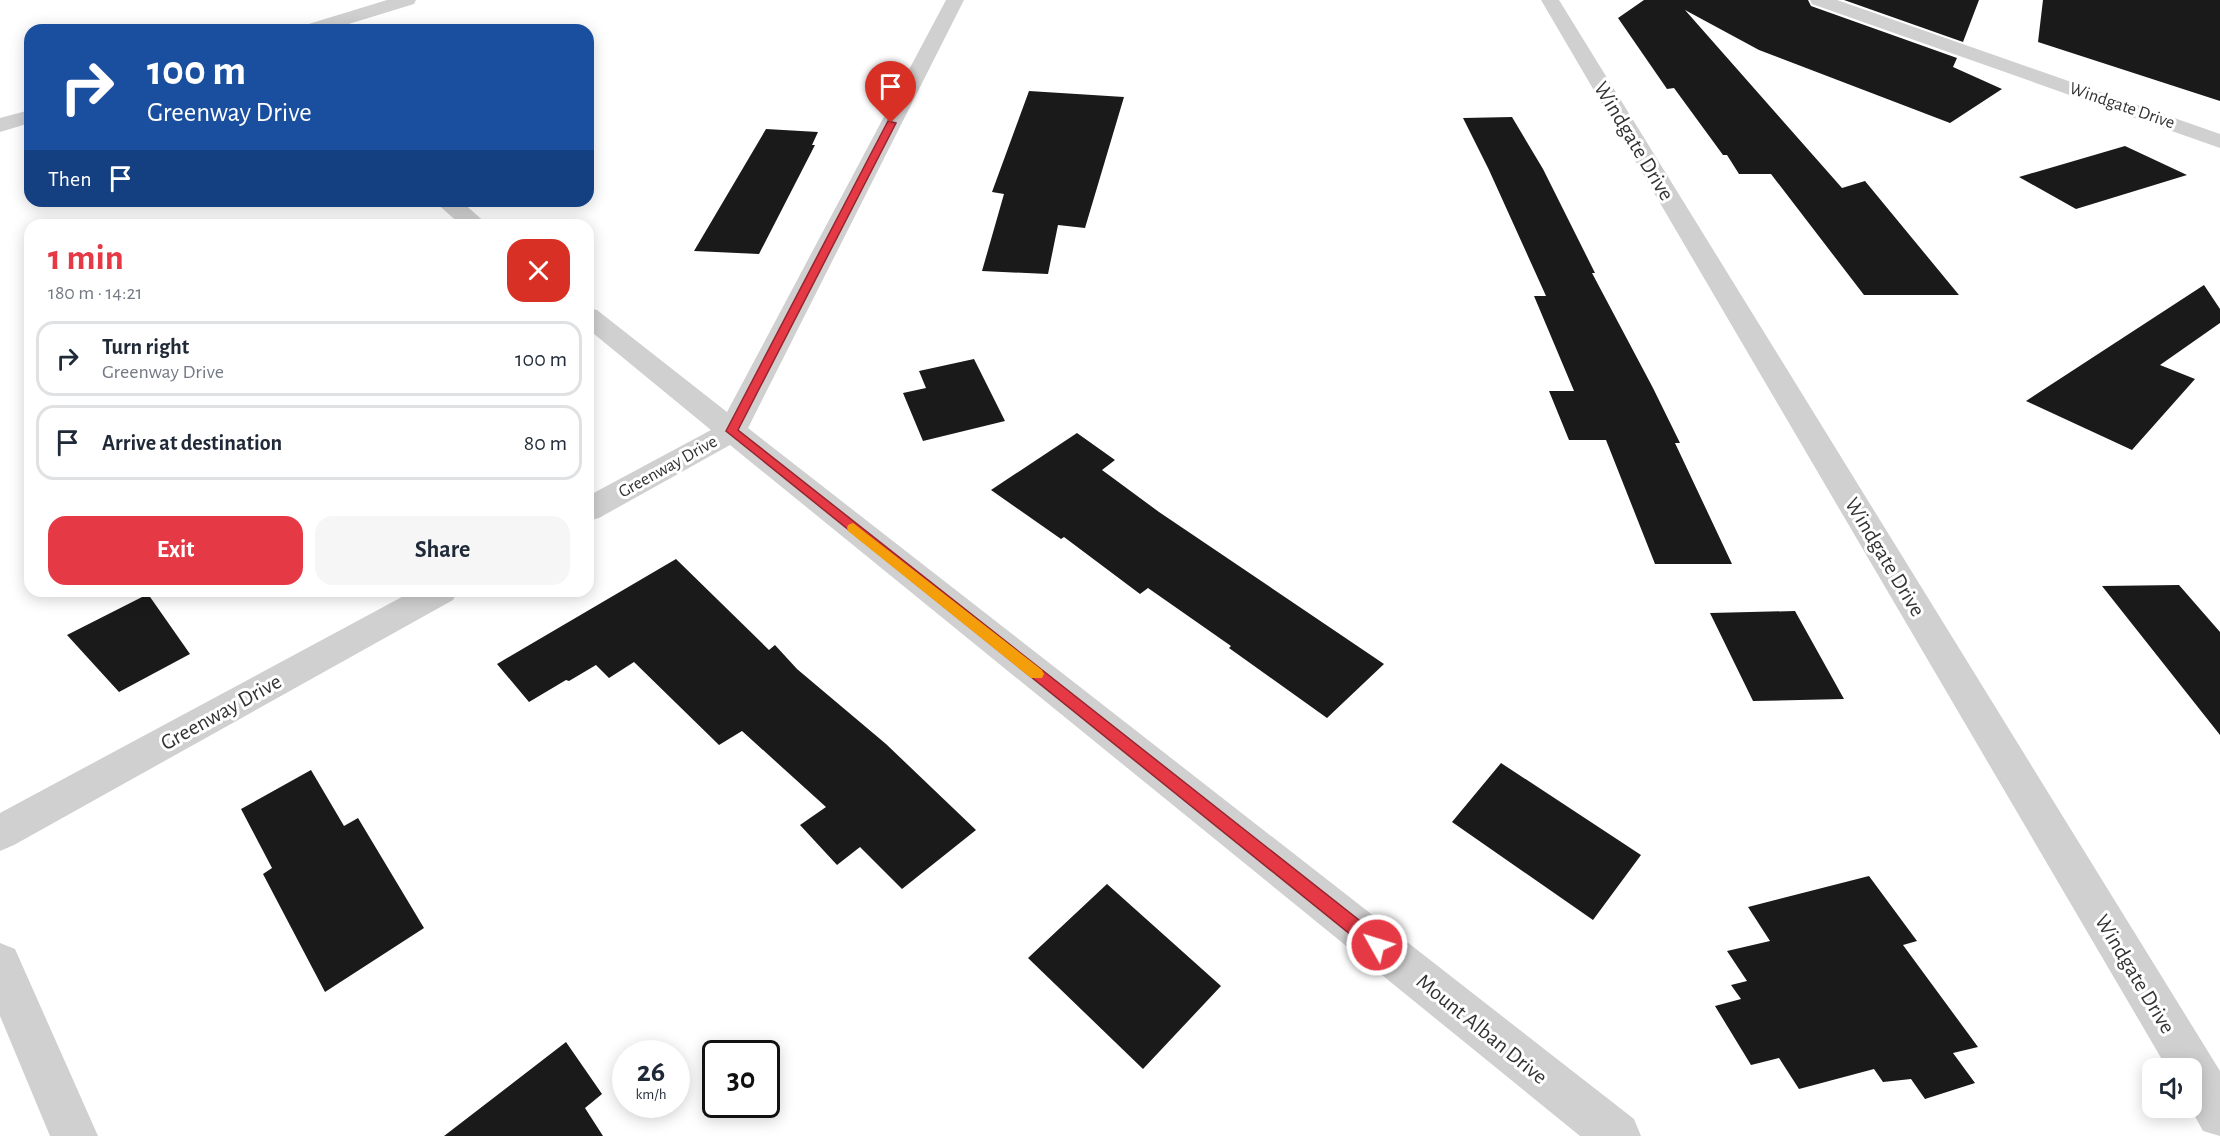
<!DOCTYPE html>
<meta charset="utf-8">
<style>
body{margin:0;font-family:"Alegreya Sans",sans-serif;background:#f6f6f7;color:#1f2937;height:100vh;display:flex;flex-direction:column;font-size:22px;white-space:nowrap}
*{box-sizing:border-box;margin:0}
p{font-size:20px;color:#747a83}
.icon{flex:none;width:33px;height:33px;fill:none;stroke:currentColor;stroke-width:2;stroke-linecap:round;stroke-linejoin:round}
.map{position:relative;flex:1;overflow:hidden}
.panel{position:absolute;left:24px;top:219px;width:570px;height:378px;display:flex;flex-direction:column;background:#fff;border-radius:18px;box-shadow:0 3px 15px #0003}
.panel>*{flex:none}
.guide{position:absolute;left:24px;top:24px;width:570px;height:183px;border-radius:18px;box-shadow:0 3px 15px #0003;background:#1a4fa0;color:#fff;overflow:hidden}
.buttons{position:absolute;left:2142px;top:1058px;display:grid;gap:12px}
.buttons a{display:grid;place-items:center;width:60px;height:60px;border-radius:12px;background:#fff;box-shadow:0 3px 15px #0003;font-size:30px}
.speed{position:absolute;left:612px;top:1040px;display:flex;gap:12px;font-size:30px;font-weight:700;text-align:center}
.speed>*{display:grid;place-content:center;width:78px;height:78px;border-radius:50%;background:#fff;box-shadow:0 3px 15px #0003;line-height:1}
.speed small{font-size:15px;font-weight:400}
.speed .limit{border:3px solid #111;border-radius:9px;background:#fff;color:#111}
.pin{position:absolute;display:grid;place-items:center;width:51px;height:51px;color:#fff;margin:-62px -26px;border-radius:50% 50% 50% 0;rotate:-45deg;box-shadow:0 0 6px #0007}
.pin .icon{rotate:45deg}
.me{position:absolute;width:66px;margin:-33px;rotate:309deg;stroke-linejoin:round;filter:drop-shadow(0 0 4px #0008)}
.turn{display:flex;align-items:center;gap:21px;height:126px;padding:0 24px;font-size:27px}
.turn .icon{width:78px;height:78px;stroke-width:2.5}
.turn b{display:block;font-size:42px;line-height:51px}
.then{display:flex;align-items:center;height:57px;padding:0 24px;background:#0003;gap:12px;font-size:22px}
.round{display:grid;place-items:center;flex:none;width:63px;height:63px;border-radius:18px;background:#f6f6f7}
.overview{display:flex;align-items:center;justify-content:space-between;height:102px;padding:0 24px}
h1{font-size:36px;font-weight:700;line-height:45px;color:#e63946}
.action{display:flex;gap:12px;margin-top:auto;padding:12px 24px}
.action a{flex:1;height:69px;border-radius:18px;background:#e63946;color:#fff;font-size:24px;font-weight:700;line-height:69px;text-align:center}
.action a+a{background:#f6f6f7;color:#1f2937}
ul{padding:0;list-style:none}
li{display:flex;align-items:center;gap:18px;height:75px;margin:0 12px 9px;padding:0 12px;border:3px solid #e0e1e3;border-radius:18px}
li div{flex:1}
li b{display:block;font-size:22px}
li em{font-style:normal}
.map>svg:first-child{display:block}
</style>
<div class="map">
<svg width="2220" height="1136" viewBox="0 0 2220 1136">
<rect width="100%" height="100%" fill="#fff"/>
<path fill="#1a1a1a" d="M1644,0H1808L1811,6L1957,58L1953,67L2002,89L1950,123L1759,50L1685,10L1842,188L1865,181L1959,295H1864L1771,174H1739L1727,155H1723L1674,88L1667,89L1618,18Z
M1844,0H1979L1963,42Z
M2043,0H2220V101L2038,42Z
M1029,91L1124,97L1085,228L1058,225L1048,274L982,271L1004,194L992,192Z
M1512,117L1543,169L1595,273H1592L1653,388L1680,443H1675L1732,564H1655L1606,440H1569L1549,391H1574L1534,296H1546L1489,170L1463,118Z
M766,129L818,132L812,145H815L759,254L694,251Z
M2125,146L2187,175L2076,209L2019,177Z
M2204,285L2220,309V323L2160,365L2195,379L2132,450L2026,401Z
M974,359L1005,421L923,441L903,393L926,388L919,371Z
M1077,433L1115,460L1102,470L1159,512L1384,664L1327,718L1229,648L1231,646L1148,588L1140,594L1064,537L1061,539L991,490Z
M676,559L769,650L775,645L797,669L886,744L976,830L902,889L860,847L837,865L800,825L826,807L742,731L719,745L634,662L609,678L596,665L569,681L566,680L529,702L497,664Z
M2179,585L2220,632V735L2102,586Z
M148,594L190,654L119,692L67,635Z
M1795,611L1844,699L1753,701L1710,613Z
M1501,763L1641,855L1593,920L1452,822Z
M311,770L344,826L358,818L424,928L325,992L263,874L272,868L241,809Z
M1869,876L1917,941L1903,945L1978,1047L1953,1053L1975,1083L1925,1099L1911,1079L1883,1082L1874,1069L1799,1089L1779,1058L1751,1065L1715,1006L1741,999L1731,985L1747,981L1727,951L1770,941L1748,907Z
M1107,884L1221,986L1143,1069L1028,958Z
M566,1042L602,1094L585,1108L603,1136H444Z"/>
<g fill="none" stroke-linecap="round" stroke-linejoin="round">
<path fill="#d0d0d0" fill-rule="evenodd" d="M387,0H416L414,4L329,30H299L302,26Z
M946,0H964L748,428L1634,1119L1641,1136H1580L730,445L599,518L588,521V496L711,430L588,329V308L597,310L727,412Z
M1541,0H1559L2220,1071V1136L2203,1131L2190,1107H2192V1068H2167Z
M1810,0H1837L2220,134V148L1812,4Z
M30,110V123L0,132V118Z
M434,201H461L488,225H461Z
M413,591H458L453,600L14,845L0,851V813Z
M0,943L15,949L98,1136H50L0,1016Z"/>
</g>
<path fill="#e63946" stroke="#96252e" stroke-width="1.5" d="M888,121L896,123L738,430L1383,939L1386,945L1383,951L1377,953L1371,951L726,431Z"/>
<path fill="#f59e0b" d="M853,523L1042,670L1044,674L1042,678H1031L848,531L847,528L848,525Z"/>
<g text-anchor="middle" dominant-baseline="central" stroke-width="6" stroke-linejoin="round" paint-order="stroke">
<g font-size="18" fill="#333" stroke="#fff">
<text transform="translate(2122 106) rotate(19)">Windgate Drive</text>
<text transform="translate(668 467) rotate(-29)">Greenway Drive</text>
</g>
<g font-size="22" fill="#333" stroke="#fff">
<text transform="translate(1634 141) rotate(59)">Windgate Drive</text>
<text transform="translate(1885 557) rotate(59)">Windgate Drive</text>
<text transform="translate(221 712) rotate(-29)">Greenway Drive</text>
<text transform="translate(2135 974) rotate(59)">Windgate Drive</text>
<text transform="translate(1482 1029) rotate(39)">Mount Alban Drive</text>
</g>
</g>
</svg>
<div class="buttons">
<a><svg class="icon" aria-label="sound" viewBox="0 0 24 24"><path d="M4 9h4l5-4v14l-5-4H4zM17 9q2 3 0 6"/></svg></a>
</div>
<div class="speed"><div>26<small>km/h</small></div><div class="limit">30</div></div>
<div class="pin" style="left:891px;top:123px;background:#d93025"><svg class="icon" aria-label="arrive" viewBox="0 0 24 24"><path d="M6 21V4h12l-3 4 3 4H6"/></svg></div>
<svg class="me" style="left:1377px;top:945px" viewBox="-20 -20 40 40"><circle r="17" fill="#e63946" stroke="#fff" stroke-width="3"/><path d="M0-11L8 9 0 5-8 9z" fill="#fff"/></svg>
<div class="guide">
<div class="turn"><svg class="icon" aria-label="right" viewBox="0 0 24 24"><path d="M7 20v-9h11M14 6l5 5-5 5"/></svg><div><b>100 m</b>Greenway Drive</div></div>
<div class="then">Then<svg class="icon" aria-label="arrive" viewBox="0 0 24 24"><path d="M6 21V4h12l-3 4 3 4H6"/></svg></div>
</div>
<section class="panel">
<div class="overview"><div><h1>1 min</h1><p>180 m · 14:21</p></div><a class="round" style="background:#d93025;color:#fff"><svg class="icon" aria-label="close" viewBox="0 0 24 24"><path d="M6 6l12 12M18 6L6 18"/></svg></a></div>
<ul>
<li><svg class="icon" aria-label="right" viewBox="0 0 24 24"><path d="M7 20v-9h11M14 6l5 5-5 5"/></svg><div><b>Turn right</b><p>Greenway Drive</p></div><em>100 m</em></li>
<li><svg class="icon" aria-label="arrive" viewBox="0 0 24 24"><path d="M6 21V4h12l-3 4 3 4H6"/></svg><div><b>Arrive at destination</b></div><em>80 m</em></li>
</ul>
<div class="action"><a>Exit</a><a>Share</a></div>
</section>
</div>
